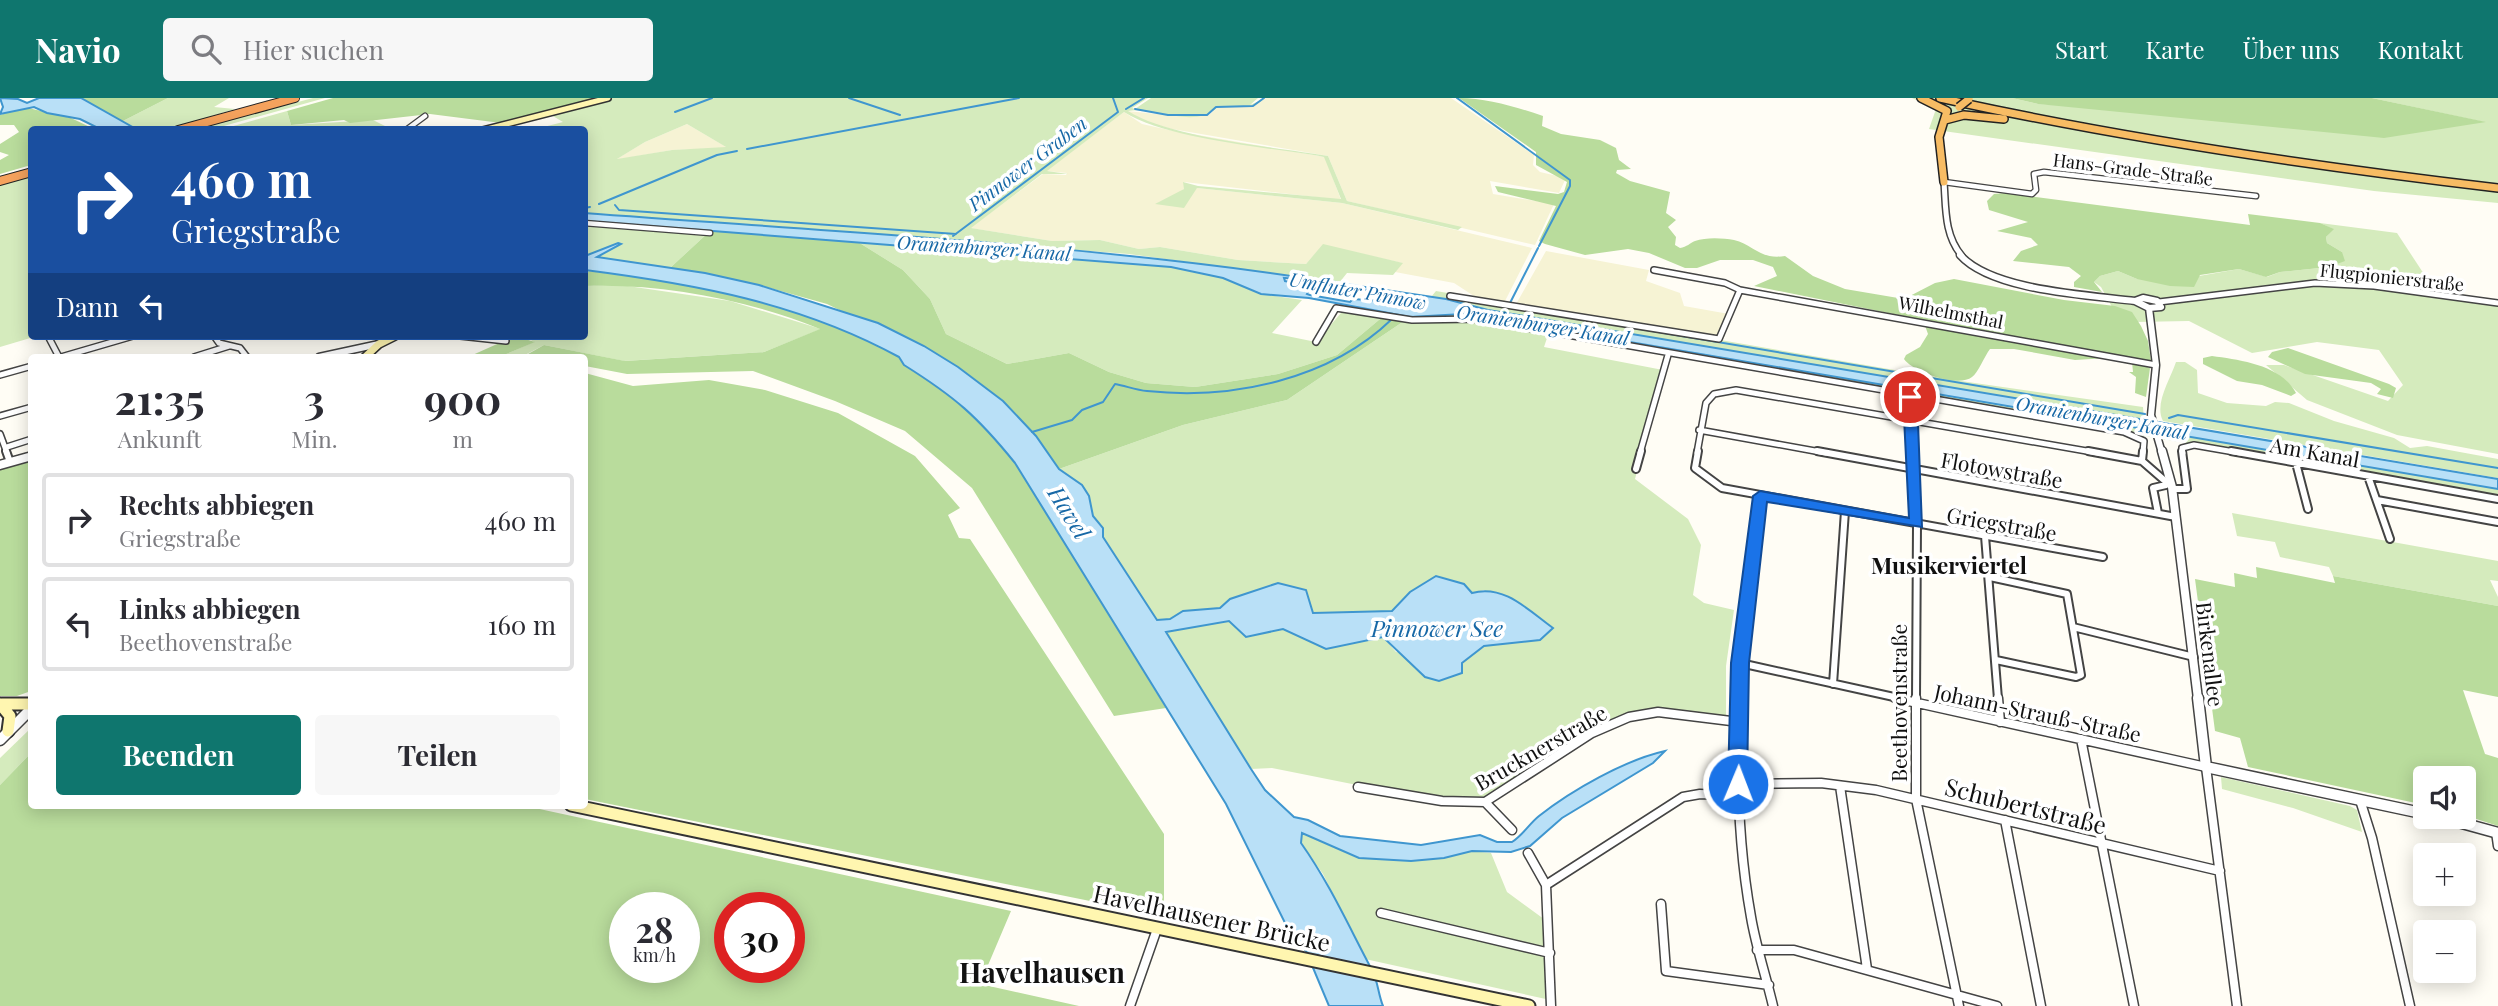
<!DOCTYPE html>
<html lang="de">
<meta charset="utf-8">
<style>
body{margin:0;font-family:"Playfair Display",serif;background:#f7f7f7;color:#2b2b33;height:100vh;display:flex;flex-direction:column;font-size:26px;white-space:nowrap}
*{box-sizing:border-box;margin:0}
p{font-size:23px;color:#7c7c81}
.icon{flex:none;width:38px;height:38px;fill:none;stroke:currentColor;stroke-width:2;stroke-linecap:round;stroke-linejoin:round}
.map{position:relative;flex:1;overflow:hidden}
.side{position:absolute;left:28px;top:256px;width:560px;height:455px;display:flex;flex-direction:column;background:#fff;border-radius:7px;box-shadow:0 4px 18px #0003}
.side>*{flex:none}
.guide{position:absolute;left:28px;top:28px;width:560px;height:214px;border-radius:7px;box-shadow:0 4px 18px #0003;background:#1a4fa0;color:#fff;overflow:hidden}
.controls{position:absolute;left:2413px;top:668px;display:grid;gap:14px}
.controls a{display:grid;place-items:center;width:63px;height:63px;border-radius:7px;background:#fff;box-shadow:0 4px 18px #0003;font-size:35px}
.speed{position:absolute;left:609px;top:794px;display:flex;gap:14px;font-size:35px;font-weight:700;text-align:center}
.speed>*{display:grid;place-content:center;width:91px;height:91px;border-radius:50%;background:#fff;box-shadow:0 4px 18px #0003;line-height:1}
.speed small{font-size:18px;font-weight:400}
.speed .limit{border:10px solid #d22;background:#fff;color:#111}
.pin{position:absolute;display:grid;place-items:center;width:60px;height:60px;color:#fff;margin:-30px;border:4px solid #fff;border-radius:50%;box-shadow:0 2px 7px #0007}
.me{position:absolute;width:77px;margin:-38px;rotate:1deg;stroke-linejoin:round;filter:drop-shadow(0 0 5px #0008)}
.turn{display:flex;align-items:center;gap:24px;height:147px;padding:0 28px;font-size:32px}
.turn .icon{width:91px;height:91px;stroke-width:2.5}
.turn b{display:block;font-size:49px;line-height:60px}
.then{display:flex;align-items:center;height:66px;padding:0 28px;background:#0003;gap:14px;font-size:26px}
.eta{display:flex;justify-content:space-evenly;align-items:center;height:119px;text-align:center}
.eta b{font-size:42px;font-weight:700;line-height:49px}
.action{display:flex;gap:14px;margin-top:auto;padding:14px 28px}
.action a{flex:1;height:80px;border-radius:7px;background:#0f766e;color:#fff;font-size:28px;font-weight:700;line-height:80px;text-align:center}
.action a+a{background:#f7f7f7;color:#2b2b33}
ul{padding:0;list-style:none}
li{display:flex;align-items:center;gap:21px;height:94px;margin:0 14px 10px;padding:0 14px;border:4px solid #e1e1e2;border-radius:7px}
li div{flex:1}
li b{display:block;font-size:26px}
li em{font-style:normal}
header{display:flex;align-items:center;gap:42px;box-sizing:border-box;height:98px;padding:0 35px;background:#0f766e;color:#fff}
header strong{font-size:33px}
nav{display:flex;gap:38px;margin-inline-start:auto;font-size:24px}
.search{width:490px;height:63px;background:#f7f7f7;display:flex;align-items:center;gap:18px;box-sizing:border-box;padding:0 24px;border-radius:7px;color:#7c7c81;font-size:26px}
.map>svg:first-child{display:block}
</style>
<header>
<strong>Navio</strong>
<div class="search"><svg class="icon" aria-label="search" viewBox="0 0 24 24"><circle cx="10" cy="10" r="6"/><path d="M15 15l6 6"/></svg>Hier suchen</div>
<nav><a>Start</a><a>Karte</a><a>Über uns</a><a>Kontakt</a></nav>
</header>
<div class="map">
<svg width="2498" height="908" viewBox="0 0 2498 908">
<rect width="100%" height="100%" fill="#fffdf5"/>
<path fill="#f6f3d4" d="M1266,0H1451L1534,57L1533,67L1540,74L1566,80L1559,95L1490,83L1493,96L1554,106L1535,147L1347,103L1328,58L1172,31L1146,24L1127,13L1167,17H1209L1218,9H1252Z
M1124,14L1142,26L1169,32L1325,59L1341,102L1184,84V91L1179,95L1156,106L1197,90L1342,105L1532,150L1504,205L1477,200L1454,185L1395,174L1402,165L1323,147L1306,166L1238,162L1160,149L1139,151L1100,142L1052,143L970,130L1043,76L1066,77L1067,75L1046,73Z
M687,26L728,50L672,52L615,62L645,44Z
M1546,153L1649,172L1646,183L1680,195L1684,208L1729,216L1724,240L1515,208Z"/>
<path fill="#d5ebbd" fill-rule="evenodd" d="M168,0H229L214,9L235,11C199,21 157,41 121,24Z
M313,0H325L213,31H197Z
M602,0H1148L1132,10L1135,11L1151,0H1258L1250,7L1266,0L1252,9H1218C1193,32 1156,8 1128,13C1170,40 1275,49 1328,58L1347,103L1462,129L1458,132L1342,105L1197,90L1184,110L1155,106L1184,91L1183,84L1198,88L1341,101L1324,59C1269,49 1169,42 1124,14L1047,73L1068,76H1042L971,130L1052,143L1100,142L1139,151L1160,149L1238,162L1306,166L1323,146L1403,165L1393,177L1347,175L1339,185L1129,156L585,115L584,32H532L563,24L546,14ZM687,26L726,49L672,52L617,61L645,44Z
M1912,0H2012L2038,6L2484,24L2372,0H2498V105L2374,93L1929,31L1936,11Z
M287,13L291,27L373,22L389,30L219,32Z
M31,78L32,238H37L0,249V87Z
M584,123L710,133L670,170L585,157Z
M2320,125L2397,135L2439,199L2498,207V356L2397,337L2307,302L2266,267H2284L2388,303L2403,287L2379,252L2317,244L2252,255L2189,223L2135,224L2112,209L2101,189L2094,184L2100,178L2118,173L2137,181L2199,178L2239,171L2267,179L2280,174L2329,169L2342,154L2327,145L2326,139L2333,131Z
M858,144L1171,169L1223,180L1261,196L1302,202L1272,235L1316,244L1347,208L1386,216L1337,257L1278,276L1195,289L1146,285L1109,274L1069,255L1007,266L946,236L930,201L903,172Z
M621,187L730,203L821,231L764,254L624,263L544,247L521,259H499L534,244L524,238H584L585,188Z
M1436,193L1947,281L2143,309L2144,322L1488,212L1431,199Z
M1463,216L2498,391V398L1548,237L1544,249L1663,272L1635,381L1688,421L1701,447L1693,497L1704,505L1734,512L1726,568V620L1653,610L1607,624L1559,651L1484,701L1417,699L1272,670L1251,671L1166,534L1229,523L1246,539L1283,531L1326,551L1383,539L1396,554L1462,565L1484,548L1540,542L1484,492L1472,496L1410,494L1392,513L1313,515L1311,509L1253,493L1230,501L1220,510L1183,513L1170,521L1157,522C1135,488 1091,437 1089,398L1059,371L1183,327L1287,302L1410,219Z
M2176,264H2185L2197,272L2198,295L2227,305L2266,308L2275,304L2289,305L2334,323L2394,340L2410,350L2427,348L2498,361V380L2163,323C2154,306 2170,282 2176,264Z
M2232,415L2498,463V483L2490,482L2498,499V508L2333,478L2329,469L2280,459L2275,444L2237,438Z
M31,630V655L0,687V660Z
M2221,679L2350,708L2357,712L2362,734L2293,710L2222,691Z
M1302,735L1359,760L1411,763L1444,760L1472,753L1491,755L1507,794L1548,824L1555,903L1365,861L1323,776L1301,745Z"/>
<path fill="#b9dc9c" fill-rule="evenodd" d="M81,0H168L121,24Z
M333,0H602L501,25L430,16L350,25L344,22L291,27L287,13Z
M1459,0C1487,0 1516,9 1543,18L1542,28L1561,36L1600,42L1616,50L1619,62L1631,71L1617,72L1616,75L1630,83L1670,94L1666,115L1676,122L1668,129L1676,139L1675,147L1680,150C1687,149 1690,145 1695,143C1706,139 1723,140 1734,142C1753,146 1759,162 1785,158L1813,178L1845,191L1904,201L1935,185L1954,181L2064,202L2115,208L2132,214L2141,228L2148,243L2151,263L2124,259L2075,262L2014,251H1990C1984,259 1978,275 1972,279C1958,290 1913,274 1904,261L1906,257L1920,249L1928,236L1923,222L1754,188L1777,178L1773,169L1753,162H1720L1697,170H1685L1649,155L1628,151L1585,157L1545,146L1539,143L1556,108L1498,94L1495,88L1558,96L1564,94L1567,84L1536,67V54Z
M2012,0H2372L2486,24L2384,40L2038,6Z
M24,9L71,20L92,30L32,32L31,67L0,76V62L9,57L0,54V46L19,34L14,27H0V17Z
M2005,95L2250,127L2248,116L2320,125L2334,131L2326,139L2327,145L2342,154L2345,163L2329,169L2280,174L2266,179L2239,171L2200,177L2194,189L2170,188L2137,181L2118,173L2100,178L2094,184L2102,194L2074,189V184L2081,178L2069,169L2013,163L2021,153L2038,147L2031,140L1997,133L2028,124L1989,112L1987,103L1994,96Z
M710,133L858,144L903,172L930,201L946,236L1007,266L1069,255L1109,274L1146,285L1195,289L1278,276L1337,257L1386,216L1410,219L1287,302L1183,327L1059,371L1036,338L1003,303L958,269L827,206L759,187L670,170Z
M585,173C694,181 802,206 899,259L904,267C955,299 977,318 1015,365L1166,610L1114,618L972,390L905,333L835,303L753,273L627,276L585,268L584,259L528,256L544,247L625,263L764,254L820,231C749,202 662,185 585,188Z
M515,238L535,244L499,259H468Z
M2288,250L2389,286L2396,290L2393,300L2377,296L2381,291L2371,285L2305,276L2268,259L2272,254Z
M2212,258C2241,262 2281,267 2296,295L2291,298L2262,287L2237,283L2203,266V260Z
M2132,264L2150,270L2146,299L2135,295L2136,279L2129,274H2133Z
M585,275L633,288L709,282L765,292L838,315L915,358L960,410L948,417L959,440L970,441L1164,736V818L585,701Z
M31,362V593L17,598H0V371Z
M2256,469L2335,485L2333,478L2498,508V599L2463,592L2485,656L2498,660V728L2464,717V681H2426L2425,707L2248,669L2240,640L2215,633L2195,481L2235,489L2234,475L2257,480Z
M31,655L32,707H521L1011,813L980,886L1079,908H0V687ZM625,810H684V870H625ZM730,810H789V870H730Z"/>
<path fill="#b9e0f7" stroke="#3f96cf" stroke-width="2" d="M0,0L18,1L27,5L39,0H81L136,31H100L80,21L47,15L34,9L0,16L3,9Z
M584,115C837,134 1090,146 1339,185L1284,180L1285,183L1312,188L1307,196L1310,197L1350,204L1353,201L1425,206L1416,201L1350,189L1352,187L1446,201L1488,212L2498,381V391L1482,219L1463,216L1410,219L1309,200L1261,196L1223,180L1171,169L585,123Z
M618,145L621,146L597,159L705,175L759,187L878,225L924,248L958,269L1003,303L1036,338L1059,371L1082,387L1089,398L1093,418L1103,430V439L1157,522L1170,521L1183,513L1220,510L1230,501L1278,485L1306,492L1313,515L1392,513L1410,494L1436,478L1464,486L1472,495C1504,486 1528,512 1553,530L1540,542L1484,548L1462,565V575L1439,583L1425,579L1383,539L1326,551L1283,531L1246,539L1229,523L1166,534L1251,671L1265,692L1294,719L1308,722L1340,738L1421,747L1480,737L1497,744H1512C1523,737 1529,726 1539,718C1572,692 1625,662 1665,653L1653,665L1562,720L1530,748L1511,754L1472,753L1444,760L1411,763L1359,760L1302,735L1301,745C1330,786 1349,829 1372,872C1378,883 1378,896 1383,908H1329L1306,853L1290,835L1226,706L1015,365C977,318 955,299 904,267L899,259C800,205 695,186 585,172V158Z"/>
<g fill="none" stroke-linecap="round" stroke-linejoin="round">
<path stroke="#3f96cf" stroke-width="2" d="M849,0L900,17
M1457,0L1570,82V88L1539,148
M1126,11L1144,0
M1135,11L1168,17H1207L1216,9L1253,8L1264,0
M675,14L712,0
M747,51L1019,0
M599,106L717,57L737,53
M615,107L619,112L956,136
M584,110L590,109
M953,138L1118,14L1113,0
M1510,205L1538,150
M1509,209L2145,316
M2169,320L2178,317L2498,370
M1032,334L1072,322L1082,312L1103,304L1115,286C1126,288 1136,292 1147,293C1232,302 1329,282 1392,221"/>
<path stroke="#b9e0f7" stroke-width="5" d="M1333,185L1357,189"/>
<defs>
<path id="minor-far3" d="M406,32L425,18
M1944,84L2032,96L2036,92L2034,76L2044,74L2256,98
M584,125L710,135"/>
<path id="minor-far2" d="M1654,172L1725,185L1740,192L2156,267
M1450,198L1719,241L1740,192
M2159,204L2315,185L2374,188L2498,205
M48,238L59,259
M214,238L219,245L240,250L247,259
M460,238L506,243
M1316,244L1336,210L1412,222L1476,221L2124,334L2144,343L2143,355
M61,259L133,238
M194,259L229,248
M0,277L32,268
M1910,299L1913,355
M0,318L32,309
M1699,332L1826,355
M0,336L7,355
M7,349L32,341
M1640,355L1668,257
M1697,355L1706,305L1714,296L1736,292L2098,355
M2183,355L2182,350L2194,347L2240,355"/>
<path id="minor-far1" d="M6,353L10,364
M1698,353L1695,370L1722,390L2103,459
M1817,353L2176,419
M1913,353L1917,426L1916,601
M2088,353L2142,363
M2143,353L2142,363L2172,389
M2231,353L2498,401
M2296,365L2308,411
M1636,371L1641,353
M2368,378L2390,441
M2173,391H2187L2182,353
M2377,402L2498,424
M2158,415L2153,390L2166,387
M1985,438L1998,601
M1990,479L2067,496L2081,577L2076,579L1996,562
M2073,529L2194,559
M1740,565L1903,601
M1833,586L1845,413
M1740,601L1760,398"/>
<path id="minor" d="M1740,600C1736,673 1738,747 1751,819C1756,849 1766,878 1773,908
M1895,600L2206,669L2237,908
M1916,600V701L1959,908
M1998,600L2000,624
M2081,641L2134,908
M1738,686L1821,685L1876,692L2220,773
M1840,688L1867,871
M1358,689L1442,703L1485,704L1592,635L1629,619L1658,614L1739,624
M2360,702L2372,740L2410,908
M1485,704L1512,732
M2005,722L2041,908
M2496,734L2498,748
M1528,755L1546,787L1551,908
M1546,787L1683,699L1700,696L1737,698
M1661,806L1666,873L1769,887
M1381,815L1550,855
M1757,852H1794L1997,908
M1130,908L1157,831"/>
<path id="tertiary-far3" d="M1944,84C1946,110 1944,137 1962,158"/>
<path id="tertiary-far2" d="M1960,157C1992,193 2089,197 2135,203
M2143,200L2157,203L2161,209L2149,210L2135,203Z
M2149,210L2156,267L2151,317L2162,355
M319,259L379,246"/>
<path id="tertiary-far1" d="M2162,353L2172,389L2198,601
M0,367L32,358"/>
<path id="tertiary" d="M2198,600L2206,669L2426,716
M0,642L32,610
M2440,719L2498,735"/>
<path id="secondary-far2" d="M483,32L608,0"/>
<path id="secondary-far1" d="M365,259L379,246L395,238"/>
<path id="secondary" d="M0,606L10,618L8,633
M2,606H32
M571,707L1529,908"/>
<path id="trunk" d="M1921,0L1947,13L1939,39L1944,84
M1940,0C2124,41 2311,68 2498,90
M1945,22L1964,17L2004,21"/>
<path id="motorway" d="M178,32L295,0
M0,83L32,74"/>
</defs>
<use href="#minor-far3" stroke="#444" stroke-width="7"/>
<use href="#minor-far2" stroke="#444" stroke-width="8"/>
<use href="#minor-far1" stroke="#444" stroke-width="10"/>
<use href="#minor" stroke="#444" stroke-width="11"/>
<use href="#tertiary-far3" stroke="#444" stroke-width="8"/>
<use href="#tertiary-far2" stroke="#444" stroke-width="9"/>
<use href="#tertiary-far1" stroke="#444" stroke-width="11"/>
<use href="#tertiary" stroke="#444" stroke-width="13"/>
<use href="#secondary-far2" stroke="#333" stroke-width="8"/>
<use href="#secondary-far1" stroke="#333" stroke-width="10"/>
<use href="#secondary" stroke="#333" stroke-width="15"/>
<use href="#trunk" stroke="#222" stroke-width="10"/>
<use href="#motorway" stroke="#222" stroke-width="10"/>
<use href="#minor-far3" stroke="#fff" stroke-width="4.5"/>
<use href="#minor-far2" stroke="#fff" stroke-width="5"/>
<use href="#minor-far1" stroke="#fff" stroke-width="6"/>
<use href="#minor" stroke="#fff" stroke-width="8"/>
<use href="#tertiary-far3" stroke="#fff" stroke-width="5"/>
<use href="#tertiary-far2" stroke="#fff" stroke-width="6"/>
<use href="#tertiary-far1" stroke="#fff" stroke-width="8"/>
<use href="#tertiary" stroke="#fff" stroke-width="10"/>
<use href="#secondary-far2" stroke="#fff6b0" stroke-width="5"/>
<use href="#secondary-far1" stroke="#fff6b0" stroke-width="7"/>
<use href="#secondary" stroke="#fff6b0" stroke-width="11"/>
<use href="#trunk" stroke="#f7bc64" stroke-width="7"/>
<use href="#motorway" stroke="#f5a25d" stroke-width="8"/>
<defs>
<path id="trunk-bridge" d="M1959,9L1969,1"/>
</defs>
<use href="#trunk-bridge" stroke="#222" stroke-width="10" stroke-linecap="butt"/>
<use href="#trunk-bridge" stroke="#f7bc64" stroke-width="7"/>
</g>
<path fill="#1a73e8" stroke="#114b97" stroke-width="2" d="M1910,295L1917,299L1922,429L1767,404L1749,565L1747,686L1745,691H1731L1728,686L1731,565L1753,398L1760,393L1909,420L1903,299Z"/>
<g text-anchor="middle" dominant-baseline="central" stroke-width="7" stroke-linejoin="round" paint-order="stroke">
<g font-size="18" fill="#111" stroke="#fff">
<text transform="translate(2133 71) rotate(7)">Hans-Grade-Straße</text>
<text transform="translate(2392 179) rotate(6)">Flugpionierstraße</text>
<text transform="translate(1951 214) rotate(11)">Wilhelmsthal</text>
</g>
<g font-size="19" font-style="italic" fill="#1768a6" stroke="#fff">
<text transform="translate(1027 65) rotate(-37)">Pinnower Graben</text>
<text transform="translate(984 149) rotate(4)">Oranienburger Kanal</text>
<text transform="translate(1358 192) rotate(10)">Umfluter Pinnow</text>
<text transform="translate(1543 226) rotate(9)">Oranienburger Kanal</text>
<text transform="translate(2102 319) rotate(10)">Oranienburger Kanal</text>
</g>
<g font-size="21" fill="#111" stroke="#fff">
<text transform="translate(2315 353) rotate(10)">Am Kanal</text>
<text transform="translate(2002 371) rotate(10)">Flotowstraße</text>
<text transform="translate(2002 425) rotate(10)">Griegstraße</text>
<text transform="translate(2211 556) rotate(83)">Birkenallee</text>
<text transform="translate(1898 605) rotate(-90)">Beethovenstraße</text>
<text transform="translate(2038 614) rotate(12)">Johann-Strauß-Straße</text>
<text transform="translate(1540 649) rotate(-30)">Brucknerstraße</text>
</g>
<g font-size="23" font-style="italic" fill="#1768a6" stroke="#fff">
<text transform="translate(1070 414) rotate(58)">Havel</text>
<text x="1437" y="529">Pinnower See</text>
</g>
<g font-size="23" font-weight="bold" fill="#111" stroke="#fff">
<text x="1949" y="466">Musikerviertel</text>
</g>
<g font-size="24" fill="#111" stroke="#fff">
<text transform="translate(2026 707) rotate(14)">Schubertstraße</text>
<text transform="translate(1212 819) rotate(12)">Havelhausener Brücke</text>
</g>
<g font-size="28" font-weight="bold" fill="#111" stroke="#fff">
<text x="1042" y="873">Havelhausen</text>
</g>
</g>
</svg>
<div class="controls">
<a><svg class="icon" aria-label="sound" viewBox="0 0 24 24"><path d="M4 9h4l5-4v14l-5-4H4zM17 9q2 3 0 6"/></svg></a>
<a>+</a>
<a>−</a>
</div>
<div class="speed"><div>28<small>km/h</small></div><div class="limit">30</div></div>
<div class="pin" style="left:1910px;top:299px;background:#d93025"><svg class="icon" aria-label="arrive" viewBox="0 0 24 24"><path d="M6 21V4h12l-3 4 3 4H6"/></svg></div>
<svg class="me" style="left:1738px;top:686px" viewBox="-20 -20 40 40"><circle r="17" fill="#1a73e8" stroke="#fff" stroke-width="3"/><path d="M0-11L8 9 0 5-8 9z" fill="#fff"/></svg>
<div class="guide">
<div class="turn"><svg class="icon" aria-label="right" viewBox="0 0 24 24"><path d="M7 20v-9h11M14 6l5 5-5 5"/></svg><div><b>460 m</b>Griegstraße</div></div>
<div class="then">Dann<svg class="icon" aria-label="left" viewBox="0 0 24 24"><path d="M17 20v-9H6M10 6l-5 5 5 5"/></svg></div>
</div>
<section class="side">
<div class="eta">
<div><b>21:35</b><p>Ankunft</p></div>
<div><b>3</b><p>Min.</p></div>
<div><b>900</b><p>m</p></div>
</div>
<ul>
<li><svg class="icon" aria-label="right" viewBox="0 0 24 24"><path d="M7 20v-9h11M14 6l5 5-5 5"/></svg><div><b>Rechts abbiegen</b><p>Griegstraße</p></div><em>460 m</em></li>
<li><svg class="icon" aria-label="left" viewBox="0 0 24 24"><path d="M17 20v-9H6M10 6l-5 5 5 5"/></svg><div><b>Links abbiegen</b><p>Beethovenstraße</p></div><em>160 m</em></li>
</ul>
<div class="action"><a>Beenden</a><a>Teilen</a></div>
</section>
</div>
